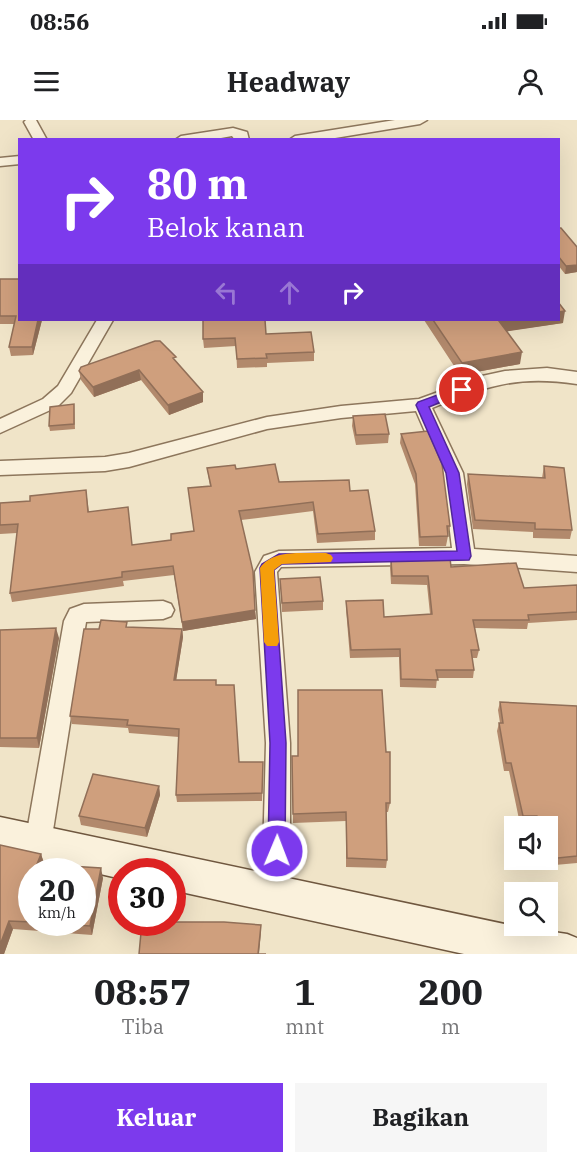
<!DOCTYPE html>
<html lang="id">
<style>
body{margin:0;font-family:"IBM Plex Serif",serif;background:#f6f6f6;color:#202124;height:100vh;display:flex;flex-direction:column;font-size:22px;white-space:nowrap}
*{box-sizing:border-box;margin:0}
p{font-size:20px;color:#757577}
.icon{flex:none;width:33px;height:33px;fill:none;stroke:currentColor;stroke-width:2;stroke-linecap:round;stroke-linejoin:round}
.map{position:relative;height:834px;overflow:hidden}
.panel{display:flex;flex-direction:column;background:#fff;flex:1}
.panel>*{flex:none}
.hud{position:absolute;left:18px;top:18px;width:542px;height:183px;border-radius:0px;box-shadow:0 6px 24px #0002;background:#7c3aed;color:#fff;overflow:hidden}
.buttons{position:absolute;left:504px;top:696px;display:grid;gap:12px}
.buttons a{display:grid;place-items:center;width:54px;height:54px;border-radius:0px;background:#fff;box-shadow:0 6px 24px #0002;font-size:30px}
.speed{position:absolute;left:18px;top:738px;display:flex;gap:12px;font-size:30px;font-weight:700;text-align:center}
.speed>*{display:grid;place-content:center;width:78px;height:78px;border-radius:50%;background:#fff;box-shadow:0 6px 24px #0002;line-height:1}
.speed small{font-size:15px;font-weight:400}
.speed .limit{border:9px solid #d22;background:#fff;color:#111}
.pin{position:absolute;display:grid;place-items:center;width:51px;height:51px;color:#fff;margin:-26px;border:3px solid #fff;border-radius:50%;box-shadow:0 2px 6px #0007}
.me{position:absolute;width:66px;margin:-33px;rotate:1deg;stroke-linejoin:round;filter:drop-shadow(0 0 4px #0008)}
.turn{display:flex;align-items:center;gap:21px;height:126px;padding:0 30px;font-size:27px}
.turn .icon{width:78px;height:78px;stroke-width:2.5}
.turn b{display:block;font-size:42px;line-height:51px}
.lanes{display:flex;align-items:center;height:57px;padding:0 30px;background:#0003;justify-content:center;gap:30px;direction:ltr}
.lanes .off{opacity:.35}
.eta{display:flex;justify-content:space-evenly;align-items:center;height:102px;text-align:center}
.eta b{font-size:36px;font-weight:700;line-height:42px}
.primary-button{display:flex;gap:12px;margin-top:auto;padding:12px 30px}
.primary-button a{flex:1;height:69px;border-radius:0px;background:#7c3aed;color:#fff;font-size:24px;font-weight:700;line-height:69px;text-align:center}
.primary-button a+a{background:#f6f6f6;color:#202124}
.status{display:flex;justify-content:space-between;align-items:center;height:42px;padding:0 30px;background:#fff;direction:ltr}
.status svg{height:16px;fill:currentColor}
header{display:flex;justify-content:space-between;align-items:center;height:78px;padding:0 30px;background:#fff;font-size:27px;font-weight:700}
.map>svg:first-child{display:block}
</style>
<div class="status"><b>08:56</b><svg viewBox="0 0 49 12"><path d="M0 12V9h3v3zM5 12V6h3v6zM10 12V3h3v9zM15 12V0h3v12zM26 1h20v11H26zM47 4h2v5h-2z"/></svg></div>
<header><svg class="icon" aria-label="menu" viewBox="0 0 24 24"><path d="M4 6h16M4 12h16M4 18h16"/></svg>Headway<svg class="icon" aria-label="person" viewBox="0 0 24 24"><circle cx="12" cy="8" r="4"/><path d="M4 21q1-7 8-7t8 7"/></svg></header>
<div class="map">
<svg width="577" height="834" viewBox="0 0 577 834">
<rect width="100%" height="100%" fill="#f0e4c8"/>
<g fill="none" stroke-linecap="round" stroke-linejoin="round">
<defs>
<path id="street" d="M26,0H36L47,20H34L24,2Z
M395,0H427L420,4L323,20H289L295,16Z
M233,8L247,12L249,20H235L232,16L210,20H175L181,16Z
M20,36V44L0,46V38Z
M97,200H113L71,273L57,287L0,313V299L43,279L58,266Z
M547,248L577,252V264C516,255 488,266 432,288L463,353L474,429L577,436V452L464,444L281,447L277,452L290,623V774L286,783L276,787L266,783L262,774L266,623L255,452L264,436L279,431L452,428L443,353L416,291L341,298L267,309L129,347L105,351L0,355V341L105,337L129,333L267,297L341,286L419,279L482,256L505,251Z
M163,481L171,484L174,490L171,496L163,499L86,502L51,723L47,732L38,735L29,732L25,723L64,501L70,489L84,484Z"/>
<path id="secondary" d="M0,697L514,806L567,814L577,818V834H464L172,770V752H122V759L0,731Z"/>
</defs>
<use href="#street" stroke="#8d765c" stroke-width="3"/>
<use href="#secondary" stroke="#6f573f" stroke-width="3"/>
<use href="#street" fill="#faf1dc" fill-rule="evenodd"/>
<use href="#secondary" fill="#faf1dc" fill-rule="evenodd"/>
</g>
<path fill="#b2896c" d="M558,108L577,127V152L565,154L558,145Z
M0,159L42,200L33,235L11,236L9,227L14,204H0Z
M424,200H558L563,203L507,211L520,244L460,255Z
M266,214L314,232V241L267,243V247L237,248L236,226L204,228L203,219Z
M176,242L203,282L169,295L141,260L94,277L81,260L79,251Z
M74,284L75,309L50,311L49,306Z
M353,296L389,314L388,323L356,325L352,306Z
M401,314L450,406L446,426H419L415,364L400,323Z
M544,346L572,410L570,419L533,418V412L473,409L467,364L468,354L542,358Z
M207,348L236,349L279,362L350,371L375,411V420L317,423L313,391L241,400L255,490L256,499L183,511L174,455L123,461L124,466L12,482L10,473L17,413L0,414V383L30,381L86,370L89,392L133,425L171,420L194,411L188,368L210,366Z
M391,439L451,447L524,468L577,465V500L528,503L527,509L475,508L479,530L477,538H472L474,550L473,558H437L436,568L400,567L399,537L350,538L346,489V481L384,497L430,494L427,465L391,464L390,447Z
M280,459L323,481V490L282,492Z
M128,507L182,509L183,517L176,560L217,565L239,642L263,650L262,681L177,682L176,675L179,617L129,613L128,608L72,604L70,596Z
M0,510L59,518L39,628L0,627Z
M500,582L577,586V743L544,746L543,740H548V706H535V703L520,704L509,651H504L497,611L499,603H500L498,590Z
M292,636L390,683L388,692H386L387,740L386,748L346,747V701L293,703Z
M159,666L160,675L147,717L81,705L79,696Z
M0,725L41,734L44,744L103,758L92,815L13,809L4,834Z"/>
<path fill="#916f58" d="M577,145V152L565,154L566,146Z
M565,191L563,203L497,213L499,201L509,200H558V192Z
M38,200H42L33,235L32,227Z
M522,232L520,244L460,255L462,243Z
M139,250L141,260L94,277L93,267Z
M203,272V282L169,295L168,285Z
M255,490L256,499L183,511L182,502Z
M56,508L59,518L39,628L37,618Z
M182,509L183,517L175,568L174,560Z
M159,666L160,675L147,717L145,708Z
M41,734L44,743L41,752L37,744Z
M101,748L103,758L92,815L90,806Z
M9,801L13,809L4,834H0V825Z
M261,805V812L259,834H258Z"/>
<path fill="#cf9f7d" stroke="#916f58" stroke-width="1.5" d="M558,108H561L577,127V145L566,146L558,136Z
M0,159H20V200H38L32,227H9L16,196H0Z
M558,182L565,191L558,192Z
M203,200H265L266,214L311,212L314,232L266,234L267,238L237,239L235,218L203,219Z
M433,200H509L499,201L522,232L462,243Z
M155,221H160L176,237L173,238L203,272L168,285L139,250L93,267L79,251L81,247Z
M74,284V304L49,306L50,287Z
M385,294L389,314L356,315L353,296Z
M428,311L442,344L450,406H447L448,416L420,417L416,354L401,314Z
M275,344L279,362L349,360L350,371L368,370L375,411L318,414L313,382L239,391L253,451L255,490L182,502L173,446L122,452V457L10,473L18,404L0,405V383L30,381V376L86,370L88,392L128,387L132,425L171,420V414L194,411L188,368L211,366L207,348L235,345L236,349Z
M544,346L564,348L572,410L535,409V403L475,400L468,354L545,358Z
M450,438L451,447L516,443L524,468L577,465V492L528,495L529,500H473L479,530H471L474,550H436L438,560L401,559L400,529L351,530L346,481L383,480L384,497L432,494L428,456H392L391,439Z
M320,457L323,481L282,483L280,459Z
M101,500L127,502L126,507L182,509L174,560H216V565H234L239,642H263L262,673L176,675L179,609L127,605L128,600L70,596L84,509H99Z
M56,508L37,618H0V510Z
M298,570H382L386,632H390V683H386L387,740L347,738L346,692L293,694L292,636H298Z
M500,582L577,586V736L548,739V706H540L537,696H523L511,643H506L499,603H503Z
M93,654L159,666L145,708L79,696Z
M0,725L41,734L37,744L101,748L90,806L37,802H82V752H32V802L9,801L0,825Z
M142,802H224L261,805L258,834H266H139Z"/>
<path fill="#7c3aed" stroke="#51269a" stroke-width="1.5" d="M462,266L466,267V272L429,287L459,353L471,436L469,440L282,444L274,450L286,623L285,731L283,736L277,739L270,736L268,731L270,623L260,448L262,444L279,434L457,431L446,353L416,285L418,282Z"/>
<path fill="#f59e0b" d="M326,433L331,435L333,438L331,442L282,444L274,450L279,522L277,526H267L264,522L260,448C273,428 305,434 326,433Z"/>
</svg>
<div class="buttons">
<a><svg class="icon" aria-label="sound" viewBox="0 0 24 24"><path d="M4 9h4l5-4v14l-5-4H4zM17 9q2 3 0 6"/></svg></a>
<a><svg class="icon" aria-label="search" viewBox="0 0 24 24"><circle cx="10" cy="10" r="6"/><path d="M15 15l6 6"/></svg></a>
</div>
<div class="speed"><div>20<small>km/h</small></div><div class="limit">30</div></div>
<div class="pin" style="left:462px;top:270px;background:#d93025"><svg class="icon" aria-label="arrive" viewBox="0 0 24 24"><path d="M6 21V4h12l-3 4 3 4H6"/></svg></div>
<svg class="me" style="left:277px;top:731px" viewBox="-20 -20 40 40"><circle r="17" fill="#7c3aed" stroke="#fff" stroke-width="3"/><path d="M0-11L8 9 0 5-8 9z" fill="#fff"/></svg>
<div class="hud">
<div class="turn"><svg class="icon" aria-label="right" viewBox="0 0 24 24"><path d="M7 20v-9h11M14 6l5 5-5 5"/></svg><div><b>80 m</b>Belok kanan</div></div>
<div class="lanes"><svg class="icon off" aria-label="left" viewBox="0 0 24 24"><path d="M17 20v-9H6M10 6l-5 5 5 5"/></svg><svg class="icon off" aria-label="ahead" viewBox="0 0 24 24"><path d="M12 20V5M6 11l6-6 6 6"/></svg><svg class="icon" aria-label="right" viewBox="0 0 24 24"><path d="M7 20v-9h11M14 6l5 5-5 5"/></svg></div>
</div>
</div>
<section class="panel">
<div class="eta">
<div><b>08:57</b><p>Tiba</p></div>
<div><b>1</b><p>mnt</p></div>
<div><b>200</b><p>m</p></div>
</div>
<div class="primary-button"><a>Keluar</a><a>Bagikan</a></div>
</section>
